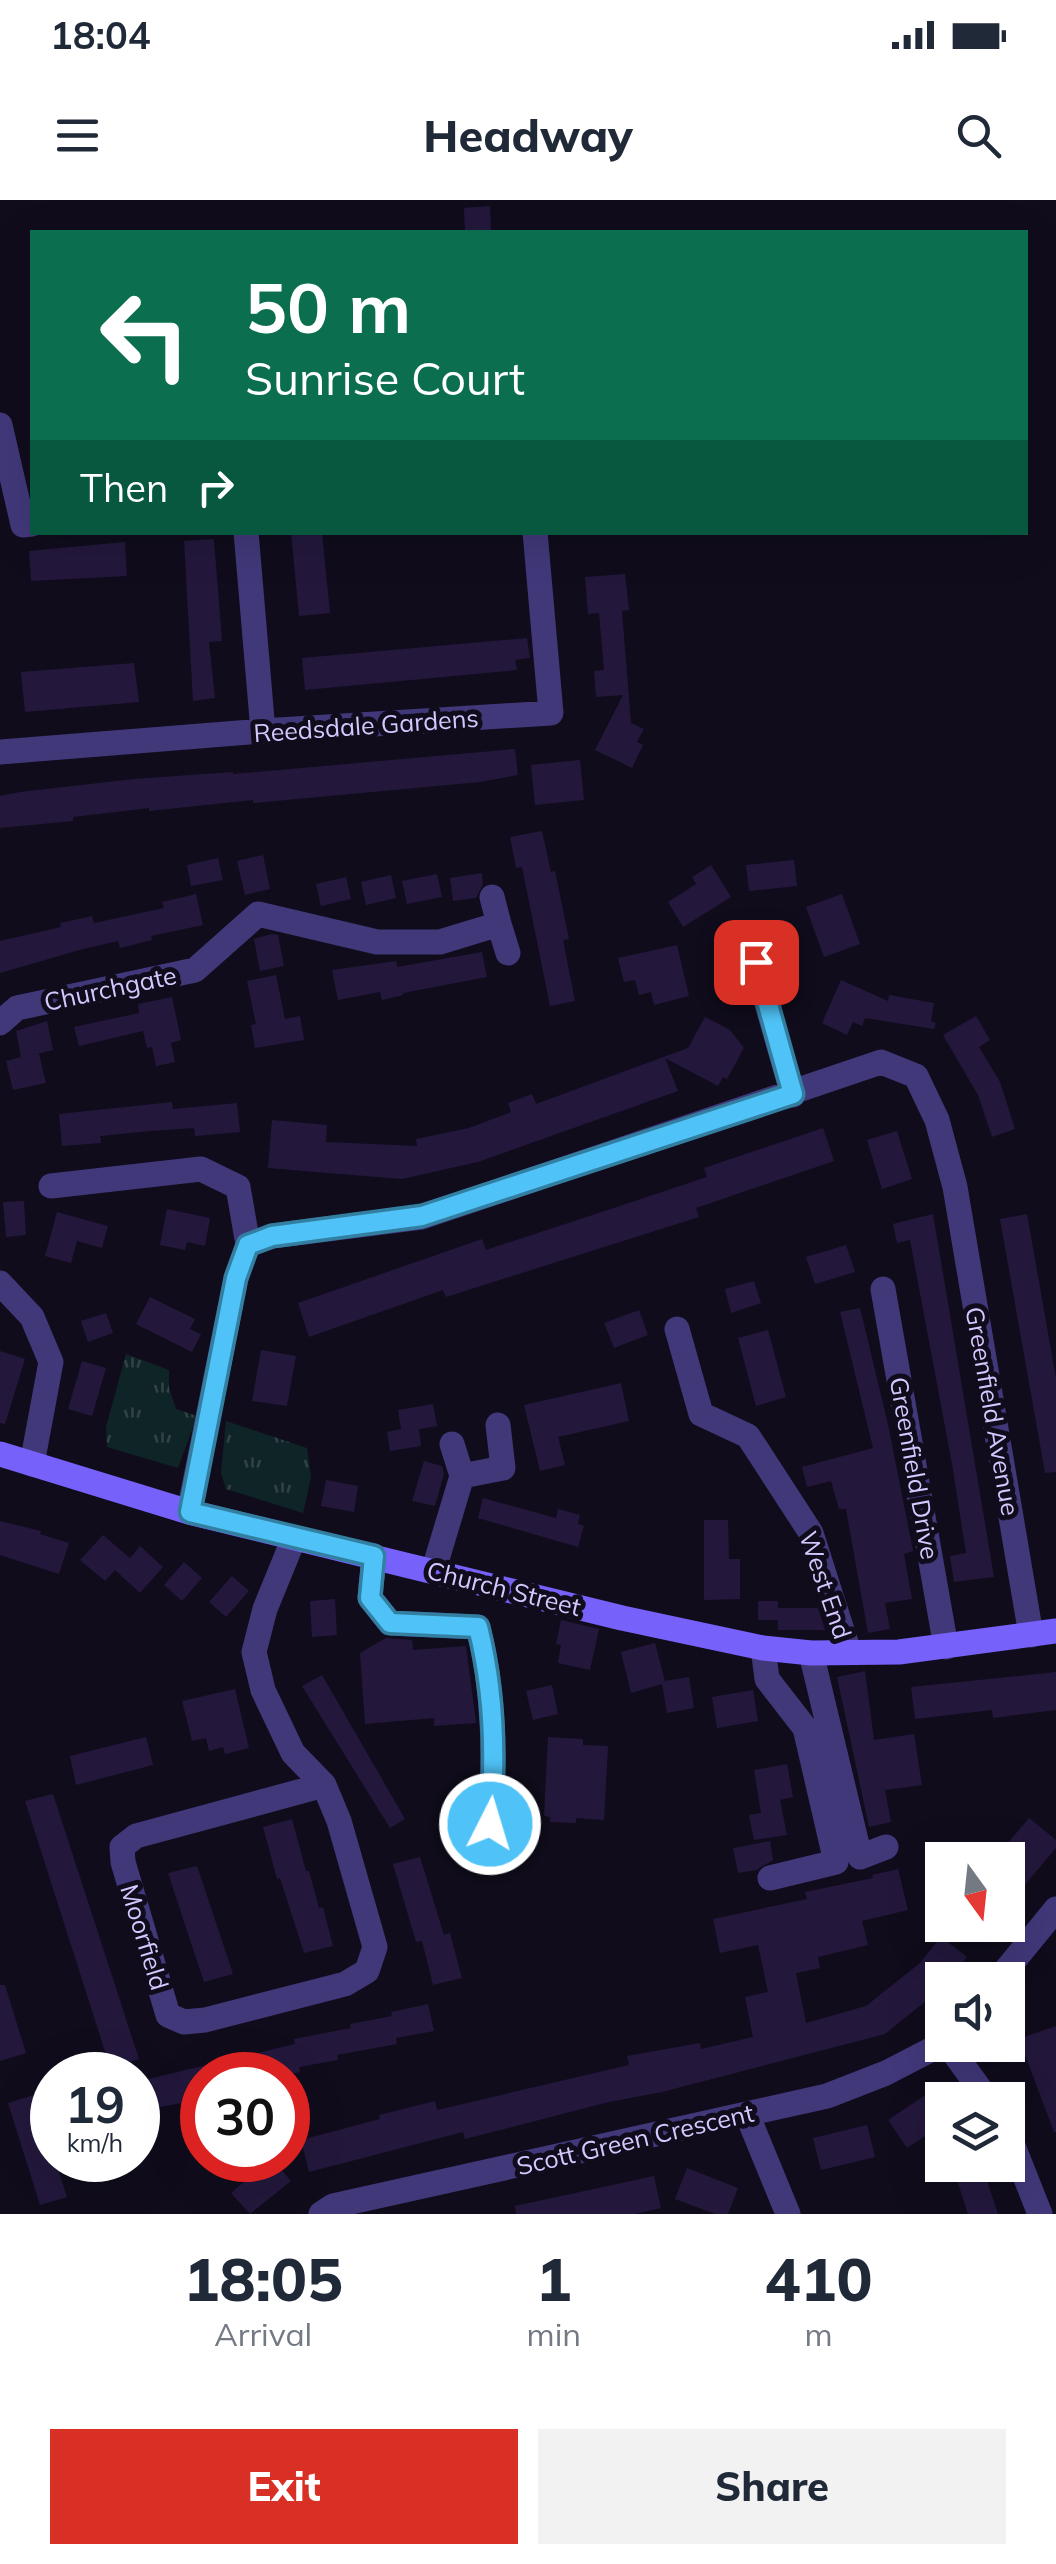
<!DOCTYPE html>
<style>
body{margin:0;font-family:Mulish,sans-serif;background:#f2f2f3;color:#1f2937;height:100vh;display:flex;flex-direction:column;font-size:38px;white-space:nowrap}
*{box-sizing:border-box;margin:0}
p{font-size:32px;color:#747a83}
.icon{flex:none;width:55px;height:55px;fill:none;stroke:currentColor;stroke-width:2;stroke-linecap:round;stroke-linejoin:round}
.map{position:relative;height:2014px;overflow:hidden}
.drawer{display:flex;flex-direction:column;background:#fff;flex:1}
.drawer>*{flex:none}
.top-card{position:absolute;left:30px;top:30px;width:998px;height:305px;border-radius:0px;box-shadow:0 10px 40px #0002;background:#0b6e4f;color:#fff;overflow:hidden}
.needle{width:65px;rotate:165deg}
.buttons{position:absolute;left:925px;top:1642px;display:grid;gap:20px}
.buttons a{display:grid;place-items:center;width:100px;height:100px;border-radius:0px;background:#fff;box-shadow:0 10px 40px #0002;font-size:50px}
.speed{position:absolute;left:30px;top:1852px;display:flex;gap:20px;font-size:50px;font-weight:700;text-align:center}
.speed>*{display:grid;place-content:center;width:130px;height:130px;border-radius:50%;background:#fff;box-shadow:0 10px 40px #0002;line-height:1}
.speed small{font-size:25px;font-weight:400}
.speed .limit{border:15px solid #d22;background:#fff;color:#111}
.pin{position:absolute;display:grid;place-items:center;width:85px;height:85px;color:#fff;margin:-42px;border-radius:20px;box-shadow:0 5px 15px #0006}
.me{position:absolute;width:110px;margin:-55px;rotate:5deg;stroke-linejoin:round;filter:drop-shadow(0 0 8px #0008)}
.turn{display:flex;align-items:center;gap:35px;height:210px;padding:0 50px;font-size:45px}
.turn .icon{width:130px;height:130px;stroke-width:2.5}
.turn b{display:block;font-size:70px;line-height:85px}
.then{display:flex;align-items:center;height:95px;padding:0 50px;background:#0003;gap:20px;font-size:38px}
.eta{display:flex;justify-content:space-evenly;align-items:center;height:170px;text-align:center}
.eta b{font-size:60px;font-weight:800;line-height:70px}
.action{display:flex;gap:20px;margin-top:auto;padding:20px 50px}
.action a{flex:1;height:115px;border-radius:0px;background:#d93025;color:#fff;font-size:40px;font-weight:800;line-height:115px;text-align:center}
.action a+a{background:#f2f2f3;color:#1f2937}
.status{display:flex;justify-content:space-between;align-items:center;height:70px;padding:0 50px;background:#fff;direction:ltr}
.status svg{height:28px;fill:currentColor}
header{display:flex;justify-content:space-between;align-items:center;height:130px;padding:0 50px;background:#fff;font-size:45px;font-weight:800}
.map>svg:first-child{display:block}
</style>
<div class="status"><b>18:04</b><svg viewBox="0 0 49 12"><path d="M0 12V9h3v3zM5 12V6h3v6zM10 12V3h3v9zM15 12V0h3v12zM26 1h20v11H26zM47 4h2v5h-2z"/></svg></div>
<header><svg class="icon" aria-label="menu" viewBox="0 0 24 24"><path d="M4 6h16M4 12h16M4 18h16"/></svg>Headway<svg class="icon" aria-label="search" viewBox="0 0 24 24"><circle cx="10" cy="10" r="6"/><path d="M15 15l6 6"/></svg></header>
<div class="map">
<svg width="1056" height="2014" viewBox="0 0 1056 2014">
<defs>
<pattern id="grass-tufts" width="24" height="20" patternUnits="userSpaceOnUse" patternTransform="scale(2.5)"><rect width="24" height="20" fill="#0f2426"/><path d="M3 7l-1-3M5 7V3M7 7l1-3M15 17l-1-3M17 17v-4M19 17l1-3" fill="none" stroke="#314247"/></pattern>
</defs>
<rect width="100%" height="100%" fill="#100c1c"/>
<path fill="url(#grass-tufts)" d="M126,1154L169,1170V1188L176,1209L197,1216L178,1268L107,1247L106,1227Z
M226,1221L307,1248L311,1277L303,1313L226,1289L221,1273Z"/>
<path fill="#23183c" d="M490,6L491,32H465L464,8Z
M291,332H322L330,413L299,416Z
M214,339L222,441L209,442L215,498L193,501L184,341Z
M125,342L127,376L31,381L29,351Z
M625,374L629,410L622,411L631,523L644,529L637,542L643,545L632,568L595,550L623,495L596,497L594,471L604,470L599,413L588,414L585,377Z
M527,438L530,458L515,460L517,470L305,490L302,458Z
M134,463L139,502L25,512L21,472Z
M515,549L518,575L480,582L253,603V600L149,611V608L73,617V621L0,628V596L20,592L134,579L233,572V574Z
M580,560L584,600L535,605L531,565Z
M542,631L551,672L555,671L569,739L563,740L575,801L550,806L522,667L516,668L510,637Z
M263,655L270,689L245,695L237,661Z
M218,658L223,680L191,686L187,665Z
M794,660L797,686L749,691L746,665Z
M711,665L731,697L683,727L668,702L696,684L692,677Z
M482,673L483,684L476,698L453,701L450,678Z
M437,674L442,697L407,704L402,681Z
M391,675L396,698L366,705L361,682Z
M346,677L351,699L321,706L316,684Z
M196,694L203,725L151,736L152,740L120,748L118,741L83,749L0,773V741L61,727L60,723L92,716L94,723L164,708L162,702Z
M842,694L860,744L824,757L806,707Z
M271,734L278,735L284,766L260,771L254,739Z
M677,745L689,796L654,805L651,792L639,795L635,780L624,782L618,758Z
M482,752L487,777L403,793V795L382,800L380,792L338,800L332,770L396,761L397,767Z
M276,775L285,819L300,816L304,840L255,848L251,825L256,824L247,781Z
M841,780L888,801L889,795L934,803L931,821L936,823L934,829L865,818L862,826L853,822L847,835L822,823Z
M172,797L181,840L171,843L175,862L156,866L152,847L147,848L143,831L79,846L74,827L139,813L138,804Z
M976,816L990,840L979,847L1000,882L1015,929L992,937L978,895L943,835Z
M705,817L730,830L744,848L727,879L723,877L718,886L665,858L678,891L478,962L402,979L268,968L272,920L327,925L326,942L417,946L416,939L469,928L511,912L508,903L532,894L536,904L688,848Z
M47,821L53,850L33,855L39,854L46,883L13,890L6,861L21,857L16,831Z
M172,902L173,909L237,903L240,932L195,936L194,928L150,931L100,936L101,943L62,946L59,914Z
M823,928L834,961L696,1008L699,1017L446,1097L443,1090L309,1137L298,1103L482,1039L486,1050L623,1005L707,977L704,968Z
M897,931L912,979L882,989L867,940Z
M24,1001L26,1035L6,1037L3,1002Z
M167,1009L210,1018L205,1046L187,1042L185,1050L160,1045Z
M57,1012L108,1026L102,1048L77,1041L71,1063L45,1056Z
M933,1014L994,1377L954,1382L950,1356L966,1353L952,1264L910,1040L897,1043L893,1024Z
M1027,1014L1056,1178V1272L1045,1273L1000,1019Z
M846,1045L855,1072L815,1084L806,1057Z
M754,1081L761,1103L731,1113L725,1089Z
M150,1097L195,1119L190,1129L201,1134L192,1152L136,1124Z
M860,1108L888,1224L913,1351L904,1354L912,1399L885,1403L890,1429L868,1433L846,1309H839L831,1281L807,1287L802,1267L873,1248L840,1112Z
M639,1110L648,1135L614,1148L604,1123Z
M106,1113L113,1133L88,1142L81,1121Z
M768,1130L786,1197L756,1206L738,1138Z
M261,1150L296,1156L287,1206L252,1201Z
M0,1151L25,1159L5,1224L0,1223Z
M82,1161L106,1168L92,1216L68,1209Z
M621,1183L629,1221L558,1237L565,1265L540,1271L524,1205Z
M433,1204L437,1226L419,1229L421,1246L390,1251L387,1232L401,1229L398,1210Z
M424,1261L442,1266L444,1274L435,1306L412,1301Z
M326,1280L358,1286L354,1312L321,1306Z
M483,1298L556,1318L558,1309L580,1315L578,1324L584,1326L578,1347L478,1318Z
M704,1320H728L729,1359H740V1399L704,1400Z
M0,1321L41,1331L40,1334L69,1343L59,1374L0,1355Z
M103,1335L130,1358L140,1346L163,1367L140,1393L115,1370L105,1381L80,1360Z
M184,1362L202,1378L182,1401L164,1385Z
M232,1376L249,1391L226,1417L209,1402Z
M335,1399L337,1435L312,1437L310,1401Z
M758,1401H778V1408H818L825,1430H778V1420H758Z
M561,1420L599,1429L590,1470L558,1463L561,1445L556,1444Z
M386,1438L412,1440L413,1450L466,1446L476,1523L434,1526V1518L365,1524L360,1453Z
M655,1443L665,1481L689,1477L694,1508L667,1513L662,1484L631,1493L621,1452Z
M865,1471L874,1540L914,1534L922,1585L885,1590L891,1622L869,1627L837,1477Z
M1056,1472V1510L993,1518L992,1510L915,1519L911,1487Z
M322,1475L405,1619L390,1628L302,1486Z
M552,1485L558,1514L533,1520L526,1491Z
M235,1489L249,1548L225,1554L223,1547L209,1551L206,1538L192,1541L182,1501Z
M753,1490L758,1521L717,1528L712,1497Z
M146,1537L153,1565L76,1585L70,1556Z
M548,1537L583,1539V1545L608,1546L604,1620L576,1618V1623L550,1622V1617L544,1616Z
M787,1564L793,1597L780,1600L787,1635L754,1640L749,1615L761,1613L754,1570Z
M53,1594L139,1859L110,1867L25,1601Z
M1029,1618L1056,1640V1648L1008,1705V1654L1002,1650Z
M292,1619L306,1671H309L319,1708L323,1707L333,1746L304,1753L280,1678L277,1679L263,1627Z
M770,1641L773,1660L756,1670L738,1673L733,1648Z
M420,1657L444,1735L450,1733L462,1778L433,1785L422,1741L416,1742L393,1664Z
M197,1666L233,1774L204,1782L168,1673Z
M898,1669L908,1710L862,1721L868,1745L818,1757L820,1768L796,1773L806,1823L866,1806L920,1763L941,1737L967,1757L950,1780H942V1788L885,1834L662,1892L609,1902L465,1939L463,1932L309,1972L301,1940L380,1919L379,1915L435,1901L437,1910L629,1865L627,1856L700,1843L701,1849L753,1837L745,1797L768,1792L758,1745L720,1753L713,1719L807,1699L805,1692L873,1678L872,1675Z
M0,1785H5L26,1853L0,1861Z
M428,1804L434,1831L396,1838L397,1844L337,1855L338,1860L299,1867L300,1872L287,1875H202V1899L150,1909L144,1880L295,1844L294,1839L351,1828L350,1824L392,1816L391,1812Z
M1056,1826V1932H1054L1019,1839Z
M933,1890L942,1905V1925L907,1948L888,1920Z
M34,1895L67,1997L40,2005L8,1903Z
M867,1925L875,1957L821,1970L813,1938Z
M269,1960H273L291,1981L250,2014L231,1993Z
M952,1965H982L998,2014H968Z
M687,1968L738,1988L728,2014H715L675,1999Z
M654,1976L661,2008L635,2014H516L515,2006Z"/>
<g fill="none" stroke-linecap="round" stroke-linejoin="round">
<path stroke="#41387a" stroke-width="25" d="M0,225L23,325L32,324
M246,332L263,531
M0,552L263,531L551,513L535,332
M492,697L499,724
M755,762L793,895
M0,823L17,808L195,770L258,714L377,742H440L499,724L508,753
M51,986L201,969L238,987L248,1045
M0,1083L32,1117L51,1162L32,1264
M883,1089L946,1447
M677,1129L701,1214L748,1236L811,1333L849,1452
M452,1244L462,1276
M189,1312L236,1078L248,1045L272,1036L422,1017L881,862L916,876L937,920L955,987L1031,1435
M294,1338L265,1409L254,1452L263,1490L293,1553L324,1585L339,1621L375,1747L367,1771L345,1784L205,1820L184,1822L168,1815L123,1662L122,1647L136,1636L324,1585
M374,1356L370,1398L390,1423L478,1427C494,1489 496,1560 489,1624
M434,1369L462,1276L503,1268L498,1225
M763,1448L767,1479L805,1528L836,1662L770,1678
M811,1453L860,1657L886,1647
M998,1780L1056,1709
M948,1845L988,1900
M747,1914L788,2014
M1008,1933L1040,2014
M321,2014L333,2006L827,1896L886,1873L942,1844"/>
<path stroke="#7661fb" stroke-width="25" d="M0,1254L189,1312L622,1418L763,1448L811,1453L899,1452L1056,1431"/>
</g>
<g fill="none" stroke-linecap="round" stroke-linejoin="round">
<defs>
<path id="route" d="M490,1624C496,1560 494,1490 478,1427L390,1423L370,1398L374,1356L190,1312L236,1078L248,1045L272,1036L422,1016L793,894L756,762"/>
</defs>
<use href="#route" stroke="#337fa1" stroke-width="25"/>
<use href="#route" stroke="#4fc3f7" stroke-width="18"/>
</g>
<g text-anchor="middle" dominant-baseline="central" stroke-width="10" stroke-linejoin="round" paint-order="stroke">
<g font-size="25" fill="#d4c8fe" stroke="#100c1c">
<text transform="translate(366 525) rotate(-4)">Reedsdale Gardens</text>
<text transform="translate(110 788) rotate(-12)">Churchgate</text>
<text transform="translate(993 1211) rotate(80)">Greenfield Avenue</text>
<text transform="translate(915 1268) rotate(80)">Greenfield Drive</text>
<text transform="translate(826 1385) rotate(71)">West End</text>
<text transform="translate(504 1388) rotate(14)">Church Street</text>
<text transform="translate(145 1737) rotate(73)">Moorfield</text>
<text transform="translate(635 1939) rotate(-13)">Scott Green Crescent</text>
</g>
</g>
</svg>
<div class="buttons">
<a><svg class="needle" viewBox="-14 -14 28 28"><path d="M0-13l5 13h-10z" fill="#e53935"/><path d="M0 13l5-13h-10z" fill="#747a83"/></svg></a>
<a><svg class="icon" aria-label="sound" viewBox="0 0 24 24"><path d="M4 9h4l5-4v14l-5-4H4zM17 9q2 3 0 6"/></svg></a>
<a><svg class="icon" aria-label="layers" viewBox="0 0 24 24"><path d="M12 4l9 5-9 5-9-5zM3 14l9 5 9-5"/></svg></a>
</div>
<div class="speed"><div>19<small>km/h</small></div><div class="limit">30</div></div>
<div class="pin" style="left:756px;top:762px;background:#d93025"><svg class="icon" aria-label="arrive" viewBox="0 0 24 24"><path d="M6 21V4h12l-3 4 3 4H6"/></svg></div>
<svg class="me" style="left:490px;top:1624px" viewBox="-20 -20 40 40"><circle r="17" fill="#4fc3f7" stroke="#fff" stroke-width="3"/><path d="M0-11L8 9 0 5-8 9z" fill="#fff"/></svg>
<div class="top-card">
<div class="turn"><svg class="icon" aria-label="left" viewBox="0 0 24 24"><path d="M17 20v-9H6M10 6l-5 5 5 5"/></svg><div><b>50 m</b>Sunrise Court</div></div>
<div class="then">Then<svg class="icon" aria-label="right" viewBox="0 0 24 24"><path d="M7 20v-9h11M14 6l5 5-5 5"/></svg></div>
</div>
</div>
<section class="drawer">
<div class="eta">
<div><b>18:05</b><p>Arrival</p></div>
<div><b>1</b><p>min</p></div>
<div><b>410</b><p>m</p></div>
</div>
<div class="action"><a>Exit</a><a>Share</a></div>
</section>
